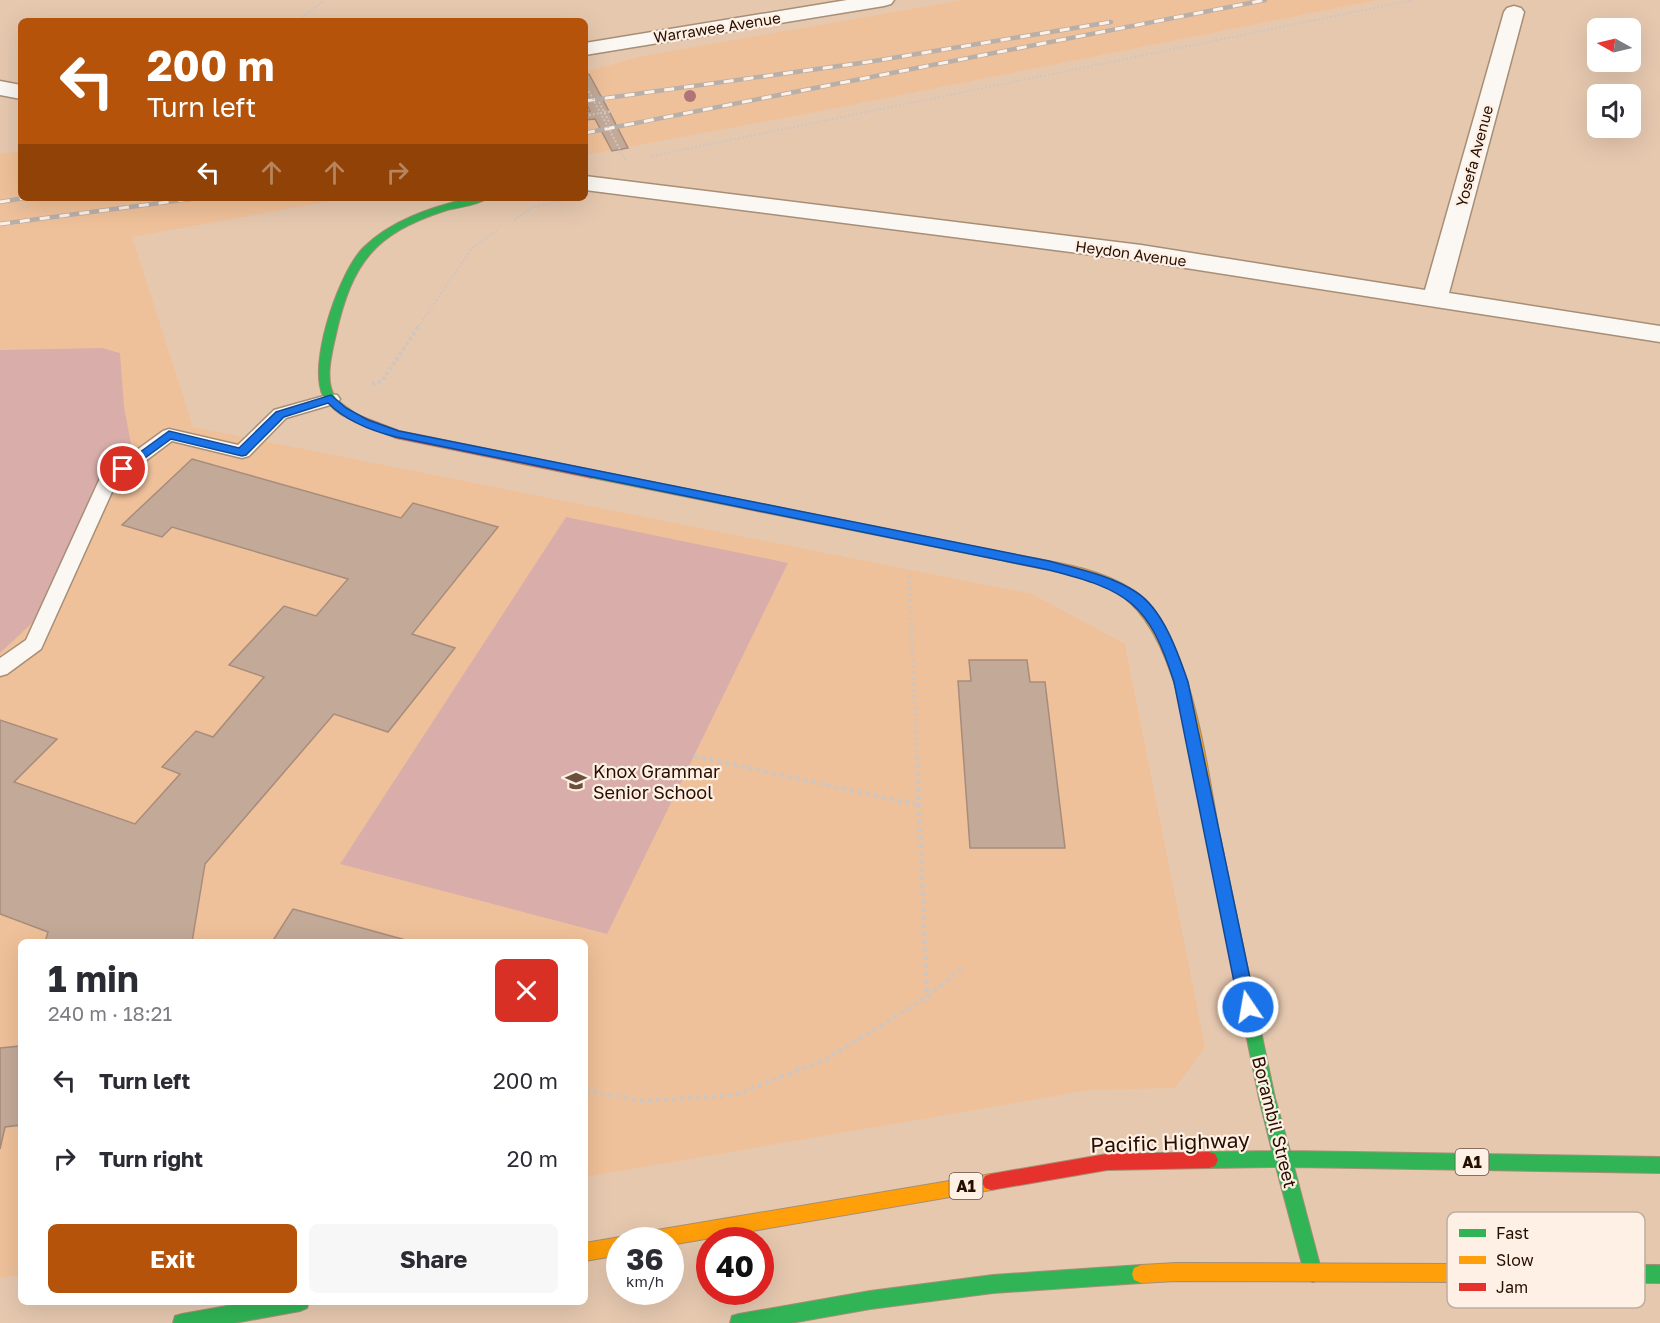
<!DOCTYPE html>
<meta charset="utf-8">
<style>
body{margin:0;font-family:"Golos Text",sans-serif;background:#f7f7f7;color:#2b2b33;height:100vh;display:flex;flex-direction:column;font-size:22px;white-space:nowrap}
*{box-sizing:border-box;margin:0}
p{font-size:20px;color:#7c7c81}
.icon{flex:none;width:33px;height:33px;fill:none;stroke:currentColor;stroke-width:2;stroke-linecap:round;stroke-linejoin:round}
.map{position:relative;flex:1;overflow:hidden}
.details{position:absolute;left:18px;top:939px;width:570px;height:366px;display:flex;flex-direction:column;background:#fff;border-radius:9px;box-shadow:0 6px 24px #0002}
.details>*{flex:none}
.banner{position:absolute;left:18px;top:18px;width:570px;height:183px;border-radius:9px;box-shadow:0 6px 24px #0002;background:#b45309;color:#fff;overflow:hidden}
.needle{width:39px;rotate:278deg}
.tools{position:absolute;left:1587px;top:18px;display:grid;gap:12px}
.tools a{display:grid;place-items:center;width:54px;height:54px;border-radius:9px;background:#fff;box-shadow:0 6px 24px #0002;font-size:30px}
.speed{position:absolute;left:606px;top:1227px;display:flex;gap:12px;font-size:30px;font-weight:700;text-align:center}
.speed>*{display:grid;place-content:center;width:78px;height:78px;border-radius:50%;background:#fff;box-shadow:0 6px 24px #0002;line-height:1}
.speed small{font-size:15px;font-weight:400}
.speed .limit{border:9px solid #d22;background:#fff;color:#111}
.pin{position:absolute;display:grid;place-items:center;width:51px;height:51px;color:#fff;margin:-26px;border:3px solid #fff;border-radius:50%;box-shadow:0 2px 6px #0007}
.me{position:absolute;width:66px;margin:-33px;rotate:348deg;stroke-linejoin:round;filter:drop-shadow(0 0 4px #0008)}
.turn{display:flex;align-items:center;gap:21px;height:126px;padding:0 30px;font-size:27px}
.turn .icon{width:78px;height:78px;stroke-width:2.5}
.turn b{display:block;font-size:42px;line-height:51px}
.lanes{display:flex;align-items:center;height:57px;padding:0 30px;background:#0003;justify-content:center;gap:30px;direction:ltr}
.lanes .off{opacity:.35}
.round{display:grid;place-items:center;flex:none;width:63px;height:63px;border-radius:9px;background:#f7f7f7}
.summary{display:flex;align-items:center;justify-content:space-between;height:102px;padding:0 30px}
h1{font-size:36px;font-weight:700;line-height:45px}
.button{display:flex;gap:12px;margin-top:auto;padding:12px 30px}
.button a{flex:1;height:69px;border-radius:9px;background:#b45309;color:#fff;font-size:24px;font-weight:700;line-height:69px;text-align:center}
.button a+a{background:#f7f7f7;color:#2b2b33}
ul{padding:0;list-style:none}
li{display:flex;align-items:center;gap:18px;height:78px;padding:0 30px}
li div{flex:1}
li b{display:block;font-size:22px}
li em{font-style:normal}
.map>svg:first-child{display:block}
</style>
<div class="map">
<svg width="1660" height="1323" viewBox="0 0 1660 1323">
<rect width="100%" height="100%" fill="#e6c8af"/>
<path fill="#efc19a" d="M963,0H1377L816,112L585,155V72L642,56Z
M21,151V198H349L132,237L193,427L1032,594L1125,644L1205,1047L1175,1088L1090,1090L585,1177V942H21V1275L0,1278V154Z"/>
<path fill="#d9aeaa" d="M102,348L120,353L124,407L133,454L99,481L44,612L0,653V350Z
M566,517L788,563L607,934L340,864Z"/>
<path fill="#c3a998" stroke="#a88c7b" stroke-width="1.5" d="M589,74L609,111L628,148L612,151L595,119L585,120V112L590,111L585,101V75Z
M192,459L401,518L413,503L498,527L412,634L455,648L388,732L334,714L205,864L192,942H45L48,932L0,914V720L57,739L14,782L135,824L180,774L162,767L196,731L213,737L264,677L229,665L284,606L316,616L348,579L172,527L162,537L122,525Z
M969,660H1027L1030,682H1045L1065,848H970L958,681H971Z
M293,909L413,942H272Z
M21,1041V1125L5,1127L0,1149V1048L20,1046Z"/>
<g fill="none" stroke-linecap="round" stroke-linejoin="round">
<defs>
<path id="lane" d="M331,394L337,395L340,399L337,403L286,418L249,456L242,458L172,441L116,483L41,649L7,674L0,676V658L26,640L101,476L163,431L169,429L238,445L274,410Z"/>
<path id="street" d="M847,0H894L891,4L884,6L585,55V43Z
M1514,6L1521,8L1524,12L1449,293L1660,326V342L1141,261L585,190V176L1141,245L1425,290L1504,12L1507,8Z
M0,81L21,85V99L0,95Z"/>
<path id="fast" d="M470,198H488C477,206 457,207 444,211C374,234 352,263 336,334C332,352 324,380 335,397C341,405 350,408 356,415L354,417C346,419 340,414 334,409C327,403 321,395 320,386C313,352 339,273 363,248C391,220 432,207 470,198Z
M592,470L1001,552L1007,556L1001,560L588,477L586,474L588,471Z
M1212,826L1217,828L1219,832L1275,1098L1290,1151L1660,1157V1173L1294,1167L1322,1273L1320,1279L1313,1282L1306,1279L1276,1167L1209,1168L1203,1166L1200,1160L1203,1154L1209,1152L1272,1151L1259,1098L1205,832L1207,828Z
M1448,1264L1660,1265V1283L1448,1282L1441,1279L1439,1273L1441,1267Z
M1141,1265L1148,1268L1150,1274L1148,1280L1141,1283L993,1293L870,1309L791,1323H730L732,1316L739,1314L870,1291L993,1275Z
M249,1302H309L307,1308L300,1311L234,1323H173L175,1316L182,1314Z"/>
<path id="slow" d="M1001,552C1045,561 1094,565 1133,590C1190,627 1207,768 1219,832L1217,836L1212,838L1207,836L1205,832C1192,764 1179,623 1111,589C1075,571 1035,569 997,559L995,556Z
M991,1174L997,1176L1000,1182L997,1188L991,1190L670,1245V1240H642L645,1234L651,1231Z
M620,1237L627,1240H620V1255L585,1261V1243Z
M1176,1263L1448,1264L1455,1267L1457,1273L1455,1279L1448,1282L1176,1281L1141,1283L1134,1280L1132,1274L1134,1268L1141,1265Z"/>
<path id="jam" d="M350,412L399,431L592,470L598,474L592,478L396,438L346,417L344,415Z
M1209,1152L1215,1154L1218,1160L1215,1166L1209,1168L1107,1170L991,1190L985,1188L982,1182L985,1176L991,1174L1107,1154Z"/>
</defs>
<use href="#lane" stroke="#a78e76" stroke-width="3"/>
<use href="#street" stroke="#a78e76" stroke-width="3"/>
<use href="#fast" stroke="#a78e76" stroke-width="2"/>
<use href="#slow" stroke="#a78e76" stroke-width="2"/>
<use href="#jam" stroke="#a78e76" stroke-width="2"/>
<path stroke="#d0c6bf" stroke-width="2" stroke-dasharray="2 2" stroke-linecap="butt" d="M299,21L324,0
M599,102L610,124
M604,112L615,111
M585,116L600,113
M652,156L1413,0
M18,208L30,206
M514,220L533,207L562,201
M418,327L472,248L498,230"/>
<path stroke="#d0c6bf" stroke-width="4" stroke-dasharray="3 3" stroke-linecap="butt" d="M372,384L382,381L419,326
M909,575L917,757
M694,756L699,757"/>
<path stroke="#d0c6bf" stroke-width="4.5" stroke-dasharray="4 4" stroke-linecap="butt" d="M694,756L919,805
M917,756L927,997
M585,1090L644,1101L735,1095L826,1059L927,997L963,967"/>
<use href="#lane" fill="#fbf7f3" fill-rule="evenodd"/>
<use href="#street" fill="#fbf7f3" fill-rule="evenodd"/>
<use href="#fast" fill="#30b455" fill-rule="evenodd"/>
<use href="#slow" fill="#ff9f0a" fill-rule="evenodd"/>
<use href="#jam" fill="#e5322d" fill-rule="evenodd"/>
<defs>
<path id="rail" d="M585,101L868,62L1111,22
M585,133L1265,0
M0,202L24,198
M0,224L198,198"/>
</defs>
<use href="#rail" stroke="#b8afa9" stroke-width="4.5"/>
<use href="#rail" stroke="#fff0e5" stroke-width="3" stroke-dasharray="10" stroke-linecap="butt"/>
<path stroke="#d0c6bf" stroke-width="2" stroke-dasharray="2 2" stroke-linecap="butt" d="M585,84L626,161
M600,113L615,111"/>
</g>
<circle fill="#b07379" cx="690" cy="96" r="6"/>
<path fill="#1a73e8" stroke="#114b97" stroke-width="1.5" d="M331,395L346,408L368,420L399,431L1049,561C1078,569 1110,575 1136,592C1163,609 1178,653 1188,682L1256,1007L1254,1012L1248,1014L1242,1012L1239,1007L1174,682C1149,603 1128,590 1049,570L396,437C372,431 346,421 328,403L284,417L246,455L242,456L171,439L127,471L123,473L117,469L169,431L239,448L276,412Z"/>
<defs>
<symbol id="school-bare" viewBox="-9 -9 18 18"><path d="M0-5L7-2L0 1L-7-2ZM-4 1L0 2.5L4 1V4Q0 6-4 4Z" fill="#6a503d" stroke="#fff0e5" stroke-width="2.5" paint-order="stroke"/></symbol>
</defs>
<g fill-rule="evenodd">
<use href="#school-bare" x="561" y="766" width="30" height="30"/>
</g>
<g text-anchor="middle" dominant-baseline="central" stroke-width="4.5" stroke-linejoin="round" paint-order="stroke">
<g font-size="15" fill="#270f00" stroke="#fff0e5">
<text transform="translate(717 27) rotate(-9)">Warrawee Avenue</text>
<text transform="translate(1474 156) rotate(-75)">Yosefa Avenue</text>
<text transform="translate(1131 253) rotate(8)">Heydon Avenue</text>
</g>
<g fill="#fff0e5" stroke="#685245" stroke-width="1.5">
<rect x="1455.5" y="1149" width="33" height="26" rx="4.5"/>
<rect x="949.5" y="1173" width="33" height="26" rx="4.5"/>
</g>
<g font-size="16" font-weight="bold" fill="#270f00">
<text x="1472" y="1162">A1</text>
<text x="966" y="1186">A1</text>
</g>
<g font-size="18" fill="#270f00" stroke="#fff0e5" text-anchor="start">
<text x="593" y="771">Knox Grammar<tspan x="593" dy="21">Senior School</tspan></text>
</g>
<g font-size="18" fill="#270f00" stroke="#fff0e5">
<text transform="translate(1275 1122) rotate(76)">Borambil Street</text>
</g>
<g font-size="21" fill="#270f00" stroke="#fff0e5">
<text transform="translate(1170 1142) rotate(-2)">Pacific Highway</text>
</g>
</g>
<rect x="1447" y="1212" width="198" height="96" rx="9" fill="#fff0e5" stroke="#beaca0" stroke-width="1.5"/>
<rect x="1459" y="1229" width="27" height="8" fill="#30b455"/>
<rect x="1459" y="1256" width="27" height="8" fill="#ff9f0a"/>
<rect x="1459" y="1283" width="27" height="8" fill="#e5322d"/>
<g font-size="16" fill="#270f00">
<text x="1496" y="1239">Fast</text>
<text x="1496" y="1266">Slow</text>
<text x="1496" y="1293">Jam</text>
</g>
</svg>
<div class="tools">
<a><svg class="needle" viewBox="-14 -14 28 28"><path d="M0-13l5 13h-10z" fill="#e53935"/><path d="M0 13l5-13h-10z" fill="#7c7c81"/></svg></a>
<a><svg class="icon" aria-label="sound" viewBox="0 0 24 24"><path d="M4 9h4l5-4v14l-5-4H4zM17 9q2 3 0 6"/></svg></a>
</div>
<div class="speed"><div>36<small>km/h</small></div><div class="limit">40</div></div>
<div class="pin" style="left:123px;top:469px;background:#d93025"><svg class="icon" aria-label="arrive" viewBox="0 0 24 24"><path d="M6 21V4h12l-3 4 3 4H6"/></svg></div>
<svg class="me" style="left:1248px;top:1007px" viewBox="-20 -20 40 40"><circle r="17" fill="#1a73e8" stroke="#fff" stroke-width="3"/><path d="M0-11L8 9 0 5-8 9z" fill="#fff"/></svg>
<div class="banner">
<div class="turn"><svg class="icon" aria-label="left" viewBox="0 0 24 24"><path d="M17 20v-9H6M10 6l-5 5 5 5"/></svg><div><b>200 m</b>Turn left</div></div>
<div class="lanes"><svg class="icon" aria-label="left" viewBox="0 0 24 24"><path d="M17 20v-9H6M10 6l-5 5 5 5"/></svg><svg class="icon off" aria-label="ahead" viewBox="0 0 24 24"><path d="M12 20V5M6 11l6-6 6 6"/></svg><svg class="icon off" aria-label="ahead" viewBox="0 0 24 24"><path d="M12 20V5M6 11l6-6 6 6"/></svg><svg class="icon off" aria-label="right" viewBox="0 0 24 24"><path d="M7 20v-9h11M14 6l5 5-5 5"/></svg></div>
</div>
<section class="details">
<div class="summary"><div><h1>1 min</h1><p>240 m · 18:21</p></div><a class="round" style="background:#d93025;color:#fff"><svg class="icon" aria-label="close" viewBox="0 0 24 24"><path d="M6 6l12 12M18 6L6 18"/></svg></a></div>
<ul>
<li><svg class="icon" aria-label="left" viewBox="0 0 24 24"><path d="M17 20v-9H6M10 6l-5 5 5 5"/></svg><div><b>Turn left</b></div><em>200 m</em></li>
<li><svg class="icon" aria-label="right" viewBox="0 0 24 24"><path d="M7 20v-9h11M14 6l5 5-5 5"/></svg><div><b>Turn right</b></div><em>20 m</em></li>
</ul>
<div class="button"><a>Exit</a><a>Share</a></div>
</section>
</div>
